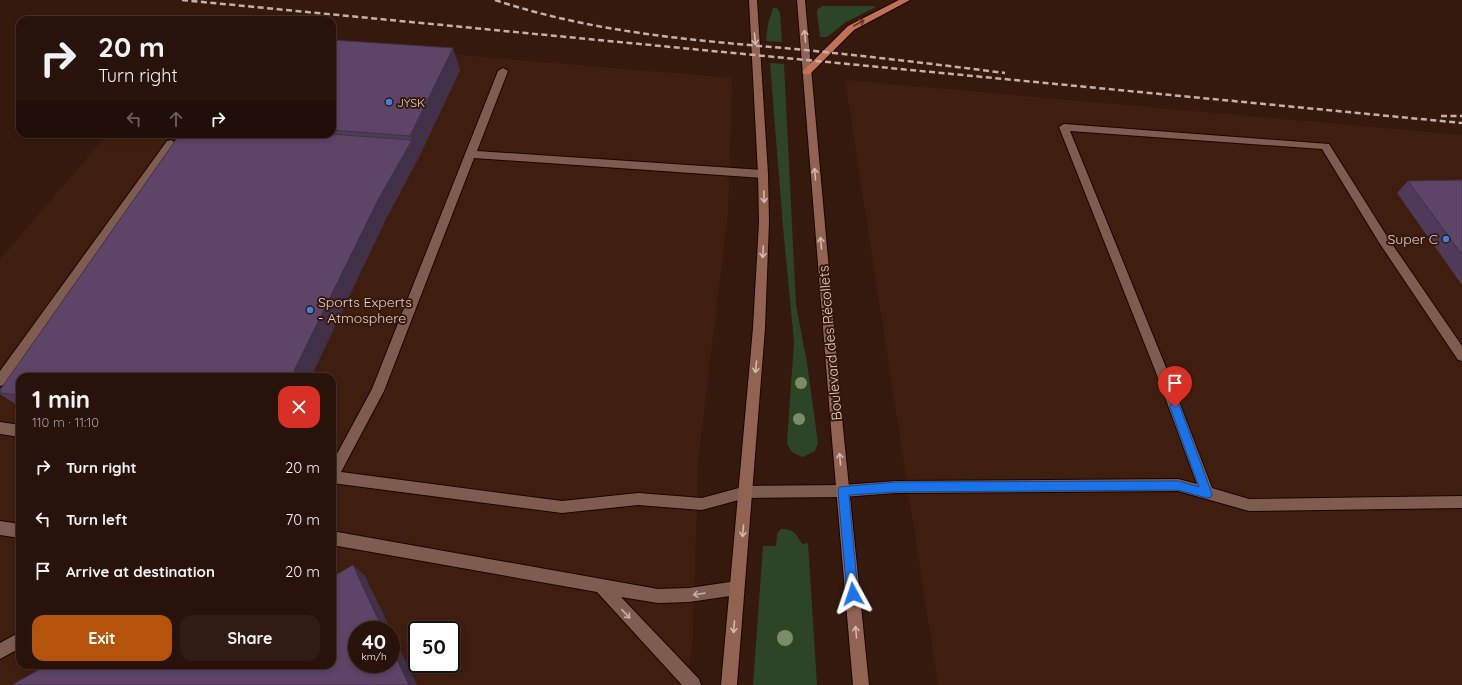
<!DOCTYPE html>
<meta charset="utf-8">
<style>
body{margin:0;font-family:Quicksand,sans-serif;background:#301c13;color:#f1f3f6;height:100vh;display:flex;flex-direction:column;font-size:15px;white-space:nowrap}
*{box-sizing:border-box;margin:0}
p{font-size:13px;color:#a59e9c}
.icon{flex:none;width:22px;height:22px;fill:none;stroke:currentColor;stroke-width:2;stroke-linecap:round;stroke-linejoin:round}
.map{position:relative;flex:1;overflow:hidden}
.details{position:absolute;left:16px;top:373px;width:320px;height:296px;display:flex;flex-direction:column;background:#28130a;border-radius:12px;box-shadow:0 2px 6px #0003,0 0 0 1px #44322b}
.details>*{flex:none}
.banner{position:absolute;left:16px;top:16px;width:320px;height:122px;border-radius:12px;box-shadow:0 2px 6px #0003,0 0 0 1px #44322b;background:#28130a;color:#f1f3f6;overflow:hidden}
.speed{position:absolute;left:348px;top:621px;display:flex;gap:8px;font-size:20px;font-weight:700;text-align:center}
.speed>*{display:grid;place-content:center;width:52px;height:52px;border-radius:50%;background:#28130a;box-shadow:0 2px 6px #0003,0 0 0 1px #44322b;line-height:1}
.speed small{font-size:10px;font-weight:400}
.speed .limit{border:2px solid #111;border-radius:6px;background:#fff;color:#111}
.pin{position:absolute;display:grid;place-items:center;width:34px;height:34px;color:#fff;margin:-41px -17px;border-radius:50% 50% 50% 0;rotate:-45deg;box-shadow:0 0 4px #0007}
.pin .icon{rotate:45deg}
.me{position:absolute;width:44px;margin:-22px;rotate:355deg;stroke-linejoin:round;filter:drop-shadow(0 0 3px #0008)}
.turn{display:flex;align-items:center;gap:14px;height:84px;padding:0 16px;font-size:18px}
.turn .icon{width:52px;height:52px;stroke-width:2.5}
.turn b{display:block;font-size:28px;line-height:34px}
.lanes{display:flex;align-items:center;height:38px;padding:0 16px;background:#0003;justify-content:center;gap:20px;direction:ltr}
.lanes .off{opacity:.35}
.round{display:grid;place-items:center;flex:none;width:42px;height:42px;border-radius:12px;background:#301c13}
.headline{display:flex;align-items:center;justify-content:space-between;height:68px;padding:0 16px}
h1{font-size:24px;font-weight:700;line-height:30px}
.primary-button{display:flex;gap:8px;margin-top:auto;padding:8px 16px}
.primary-button a{flex:1;height:46px;border-radius:12px;background:#b45309;color:#fff;font-size:16px;font-weight:700;line-height:46px;text-align:center}
.primary-button a+a{background:#301c13;color:#f1f3f6}
ul{padding:0;list-style:none}
li{display:flex;align-items:center;gap:12px;height:52px;padding:0 16px}
li div{flex:1}
li b{display:block;font-size:15px}
li em{font-style:normal}
.map>svg:first-child{display:block}
</style>
<div class="map">
<svg width="1462" height="685" viewBox="0 0 1462 685">
<rect width="100%" height="100%" fill="#35190d"/>
<path fill="#401e0f" fill-rule="evenodd" d="M332,44L732,78L728,214L698,460L693,637L686,685H0V259L108,134H332ZM20,377H332V665H20ZM357,630H391V664H357ZM417,630H451V664H417Z
M845,80L1462,135V685H938Z"/>
<path fill="#2c4527" d="M823,6H871L876,7L846,22L827,37H820L817,11L818,9Z
M773,8H777L780,13L782,42L766,41L768,24Z
M770,63L784,64L796,305L807,363L818,443L815,451L803,457C795,454 790,452 787,443L794,342L783,227Z
M781,529C792,528 797,534 802,544L808,543L817,685H753L763,546H776L777,534Z"/>
<g fill="none" stroke-linecap="round" stroke-linejoin="round">
<defs>
<path id="service" d="M503,68L508,71L477,151L763,170L767,171L768,174L767,177L763,178L474,158L384,391L341,472L562,501L638,493L702,498L746,486L843,485L896,481L1178,479L1197,484L1155,370L1059,127L1064,124L1329,144L1388,238L1462,346V361L1458,360L1380,244L1322,149L1070,131L1167,370L1212,488L1249,499L1462,496V508L1249,511L1178,491L896,493L843,497L746,498L702,510L638,505L562,513L332,483V463L372,389L498,71Z
M171,140L176,143L175,145L4,385L0,386V371L167,141Z
M0,422L20,425V437L0,434Z
M0,521L20,524V538L0,535Z
M332,531L658,589L689,588L737,581L742,583L744,588L742,593L737,595L689,602L658,603L621,597L699,679L701,685H682L597,592L332,545Z
M20,632V648L0,659V643Z"/>
<path id="secondary" d="M749,0H757L768,174L769,222L765,328L737,685H721L753,328L759,222L758,174Z
M797,0H805L843,428L869,685H853L831,428Z"/>
<path id="motorway" d="M899,0H910L854,30L810,74H804L802,72L848,26Z"/>
</defs>
<use href="#service" stroke="#1b0400" stroke-width="2"/>
<use href="#secondary" stroke="#1b0400" stroke-width="2"/>
<use href="#motorway" stroke="#1b0400" stroke-width="2"/>
<use href="#service" fill="#7e5d50" fill-rule="evenodd"/>
<use href="#secondary" fill="#926352" fill-rule="evenodd"/>
<use href="#motorway" fill="#c27156" fill-rule="evenodd"/>
<path stroke="#c6b1a8" stroke-width="2.5" stroke-dasharray="6 3.5" stroke-linecap="butt" d="M182,0L1462,123
M495,0C595,33 691,40 795,49C865,56 935,64 1005,73
M1441,116H1462"/>
</g>
<g fill="#7d8b66">
<circle cx="801" cy="383" r="6"/>
<circle cx="799" cy="419" r="6"/>
<circle cx="785" cy="638" r="8"/>
</g>
<path fill="#4f3b59" d="M332,40L460,70L419,157L388,215L20,377V407L0,394V390L332,134Z
M1462,180V285L1397,193L1408,181Z"/>
<path fill="#403048" d="M453,48L460,70L419,157L388,215L311,377H291L379,198L412,140L410,136Z
M353,565L365,576L391,630H383Z
M391,631L417,685H409L391,647Z"/>
<path fill="#5c4567" stroke="#403048" d="M332,40L453,48L410,136L332,130Z
M180,134H331L412,140L379,198L291,377H20V395L0,393V390Z
M1462,180V255L1408,181Z
M353,565L383,630H357V664H391V647L409,685H12L47,665H332V577Z"/>
<defs><path id="oneway-shaft" d="M-6 0H5M1.5-3L5.5 0L1.5 3" fill="none" stroke-width="1.6" stroke-linecap="round" stroke-linejoin="round"/></defs>
<use stroke="#663827" href="#oneway-shaft" transform="translate(859 23) rotate(-30)"/>
<g stroke="#d2b9b0">
<use href="#oneway-shaft" transform="translate(805 36) rotate(-95)"/>
<use href="#oneway-shaft" transform="translate(755 39) rotate(85)"/>
<use href="#oneway-shaft" transform="translate(815 174) rotate(-95)"/>
<use href="#oneway-shaft" transform="translate(764 197) rotate(88)"/>
<use href="#oneway-shaft" transform="translate(821 243) rotate(-95)"/>
<use href="#oneway-shaft" transform="translate(763 252) rotate(93)"/>
<use href="#oneway-shaft" transform="translate(756 367) rotate(95)"/>
<use href="#oneway-shaft" transform="translate(840 459) rotate(-95)"/>
<use href="#oneway-shaft" transform="translate(743 531) rotate(95)"/>
<use href="#oneway-shaft" transform="translate(734 627) rotate(95)"/>
<use href="#oneway-shaft" transform="translate(856 632) rotate(-95)"/>
</g>
<g stroke="#c4ada3">
<use href="#oneway-shaft" transform="translate(699 594) rotate(172)"/>
<use href="#oneway-shaft" transform="translate(626 614) rotate(47)"/>
</g>
<path fill="#1a73e8" stroke="#114b97" d="M1175,403L1178,404L1180,407L1212,494L1211,497L1207,498L1178,490L896,492L849,495L858,594L857,598L853,600L849,598L847,594L838,491L839,487L896,482L1178,481L1199,487L1170,407L1171,404Z"/>
<g fill="#3f7fe0" stroke="#35190d" stroke-width="1.5">
<circle cx="389" cy="102" r="4"/>
<circle cx="1446" cy="239" r="4"/>
<circle cx="310" cy="310" r="4"/>
</g>
<g text-anchor="middle" dominant-baseline="central" stroke-width="4" stroke-linejoin="round" paint-order="stroke">
<g font-size="12" fill="#e2cfc7" stroke="#35190d" text-anchor="start">
<text x="397" y="102">JYSK</text>
</g>
<g font-size="14" fill="#e2cfc7" stroke="#35190d" text-anchor="end">
<text x="1438" y="239">Super C</text>
<text x="318" y="302" text-anchor="start">Sports Experts<tspan x="318" dy="16">- Atmosphere</tspan></text>
</g>
<g font-size="14" fill="#e2cfc7" stroke="#35190d">
<text transform="translate(830 343) rotate(-95)">Boulevard des Récollets</text>
</g>
</g>
</svg>
<div class="speed"><div>40<small>km/h</small></div><div class="limit">50</div></div>
<div class="pin" style="left:1175px;top:407px;background:#d93025"><svg class="icon" aria-label="arrive" viewBox="0 0 24 24"><path d="M6 21V4h12l-3 4 3 4H6"/></svg></div>
<svg class="me" style="left:853px;top:594px" viewBox="-20 -20 40 40"><path d="M0-17L14 15 0 8-14 15z" fill="#1a73e8" stroke="#fff" stroke-width="4"/></svg>
<div class="banner">
<div class="turn"><svg class="icon" aria-label="right" viewBox="0 0 24 24"><path d="M7 20v-9h11M14 6l5 5-5 5"/></svg><div><b>20 m</b>Turn right</div></div>
<div class="lanes"><svg class="icon off" aria-label="left" viewBox="0 0 24 24"><path d="M17 20v-9H6M10 6l-5 5 5 5"/></svg><svg class="icon off" aria-label="ahead" viewBox="0 0 24 24"><path d="M12 20V5M6 11l6-6 6 6"/></svg><svg class="icon" aria-label="right" viewBox="0 0 24 24"><path d="M7 20v-9h11M14 6l5 5-5 5"/></svg></div>
</div>
<section class="details">
<div class="headline"><div><h1>1 min</h1><p>110 m · 11:10</p></div><a class="round" style="background:#d93025;color:#fff"><svg class="icon" aria-label="close" viewBox="0 0 24 24"><path d="M6 6l12 12M18 6L6 18"/></svg></a></div>
<ul>
<li><svg class="icon" aria-label="right" viewBox="0 0 24 24"><path d="M7 20v-9h11M14 6l5 5-5 5"/></svg><div><b>Turn right</b></div><em>20 m</em></li>
<li><svg class="icon" aria-label="left" viewBox="0 0 24 24"><path d="M17 20v-9H6M10 6l-5 5 5 5"/></svg><div><b>Turn left</b></div><em>70 m</em></li>
<li><svg class="icon" aria-label="arrive" viewBox="0 0 24 24"><path d="M6 21V4h12l-3 4 3 4H6"/></svg><div><b>Arrive at destination</b></div><em>20 m</em></li>
</ul>
<div class="primary-button"><a>Exit</a><a>Share</a></div>
</section>
</div>
